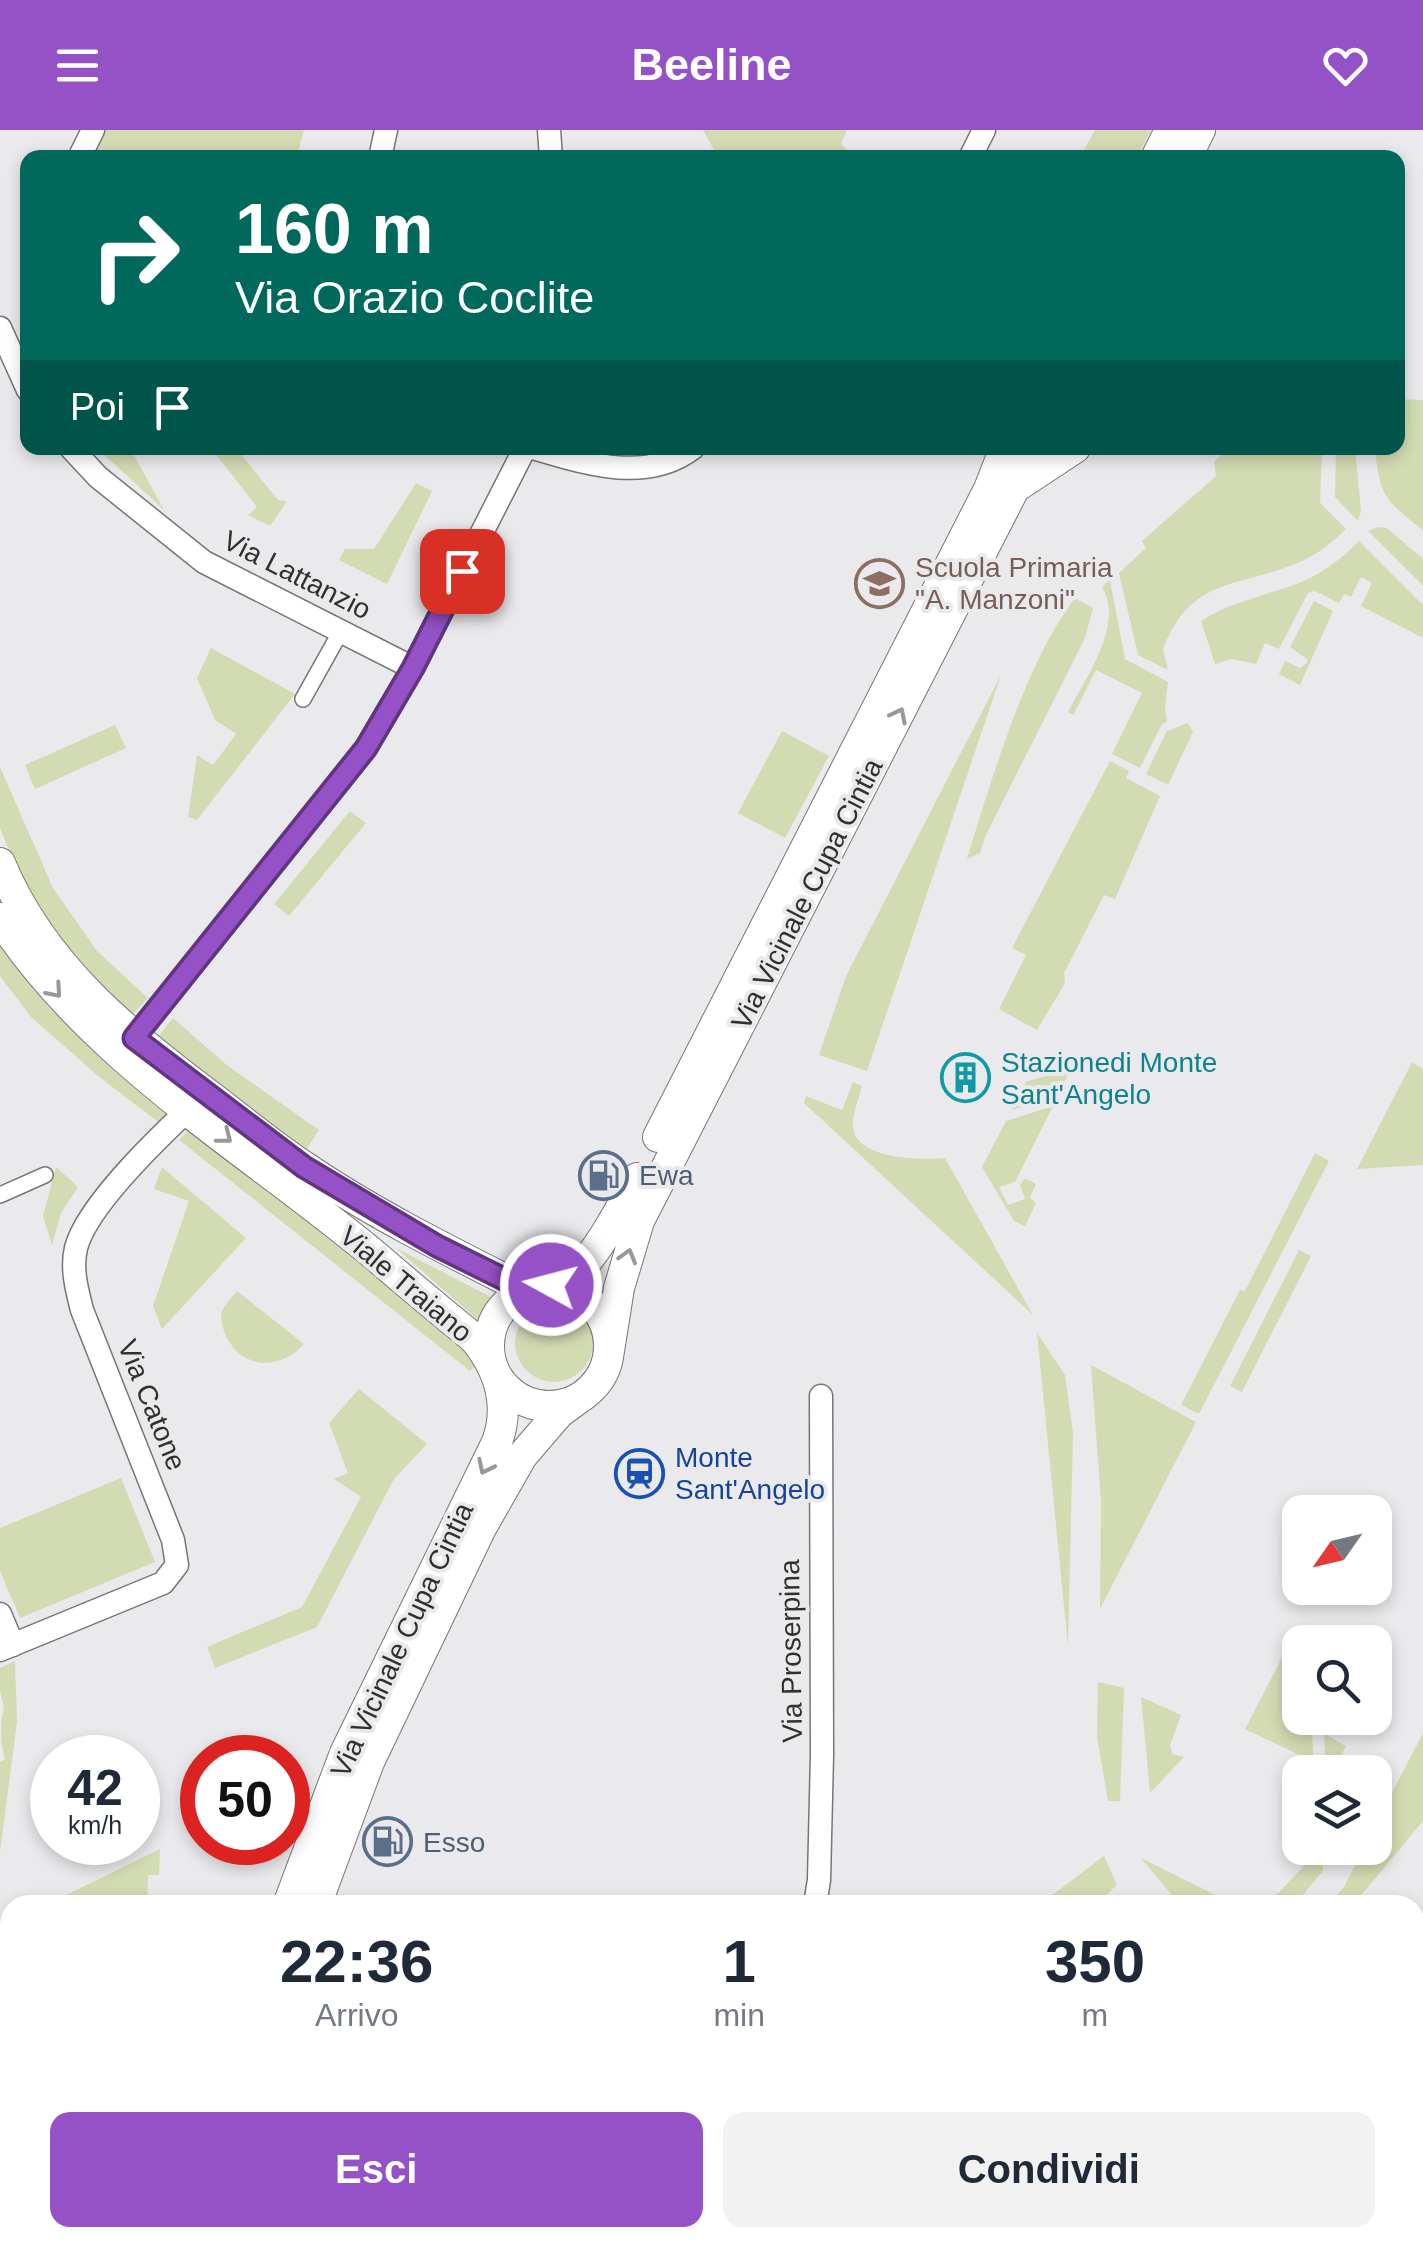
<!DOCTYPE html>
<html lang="it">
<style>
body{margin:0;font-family:Helvetica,sans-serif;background:#f2f2f3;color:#1f2937;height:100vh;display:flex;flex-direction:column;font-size:38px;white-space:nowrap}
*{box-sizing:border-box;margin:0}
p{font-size:32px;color:#747a83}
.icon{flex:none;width:55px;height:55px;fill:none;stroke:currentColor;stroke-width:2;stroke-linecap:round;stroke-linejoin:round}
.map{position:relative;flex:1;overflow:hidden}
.side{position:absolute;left:0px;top:1765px;width:1425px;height:352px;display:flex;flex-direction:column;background:#fff;border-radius:30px 30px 0 0;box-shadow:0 5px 15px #0003}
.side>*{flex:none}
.banner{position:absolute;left:20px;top:20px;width:1385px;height:305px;border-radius:20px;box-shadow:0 5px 15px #0003;background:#00695c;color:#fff;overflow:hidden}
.needle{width:65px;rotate:236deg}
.controls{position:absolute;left:1282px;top:1365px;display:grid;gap:20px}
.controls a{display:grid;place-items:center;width:110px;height:110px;border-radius:20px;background:#fff;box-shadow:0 5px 15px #0003;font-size:50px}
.speed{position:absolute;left:30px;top:1605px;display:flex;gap:20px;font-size:50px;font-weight:700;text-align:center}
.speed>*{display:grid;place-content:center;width:130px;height:130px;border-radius:50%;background:#fff;box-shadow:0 5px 15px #0003;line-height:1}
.speed small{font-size:25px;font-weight:400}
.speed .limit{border:15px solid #d22;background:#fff;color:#111}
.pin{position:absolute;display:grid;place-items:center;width:85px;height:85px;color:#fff;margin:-42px;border-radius:20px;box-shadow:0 5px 15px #0006}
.me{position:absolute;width:110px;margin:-55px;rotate:277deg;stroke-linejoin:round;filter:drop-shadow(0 0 8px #0008)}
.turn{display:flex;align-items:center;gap:35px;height:210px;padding:0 50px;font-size:45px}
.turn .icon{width:130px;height:130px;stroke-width:2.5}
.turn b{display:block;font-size:70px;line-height:85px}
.then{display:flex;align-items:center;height:95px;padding:0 50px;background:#0003;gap:20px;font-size:38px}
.eta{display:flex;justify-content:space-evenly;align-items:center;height:170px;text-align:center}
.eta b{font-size:60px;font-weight:700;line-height:70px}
.action{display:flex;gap:20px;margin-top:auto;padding:20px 50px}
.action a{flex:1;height:115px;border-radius:20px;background:#9552c7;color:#fff;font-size:40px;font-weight:700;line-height:115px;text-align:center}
.action a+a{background:#f2f2f3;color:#1f2937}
header{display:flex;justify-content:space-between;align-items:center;height:130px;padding:0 50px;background:#9552c7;color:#fff;font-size:45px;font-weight:700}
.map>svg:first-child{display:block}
</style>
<header><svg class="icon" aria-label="menu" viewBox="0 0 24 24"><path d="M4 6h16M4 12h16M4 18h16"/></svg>Beeline<svg class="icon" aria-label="heart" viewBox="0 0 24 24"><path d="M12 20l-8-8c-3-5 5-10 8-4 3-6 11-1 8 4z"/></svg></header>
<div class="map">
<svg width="1423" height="2116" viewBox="0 0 1423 2116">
<rect width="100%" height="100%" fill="#eaeaed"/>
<path fill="#d3dbb3" d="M104,0H304L297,27L89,28Z
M703,0H847L841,14L854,27H718Z
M1095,0H1151L1137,27H1080Z
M1398,269L1423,270V401C1385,368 1380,370 1375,318H1398Z
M97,318H130L164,380Z
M211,318H236L278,370L287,371L270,396L248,385L257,377Z
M1229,318H1322L1320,373L1346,399C1332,413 1314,427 1295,434C1234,458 1191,448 1163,519L1168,540L1138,525L1119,443L1146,418L1142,411L1216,346L1214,332Z
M1336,318H1355L1361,381L1358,391L1335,367Z
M416,353L432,361L387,454L339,430L345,419H374Z
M1378,397L1387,398L1423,429V456L1368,401Z
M1359,411L1423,475V508L1361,476L1372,453L1361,447L1351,467L1344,464L1339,473L1315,461L1308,463L1279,519L1265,513L1256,534L1232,529L1215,534L1201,491C1231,471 1266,466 1299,453C1322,444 1342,428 1359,411Z
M1110,450L1125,529L1168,552L1165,577L1167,592L1162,594L1140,638L1112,624L1142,563L1096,540L1073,585L1068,582C1085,549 1125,494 1102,457Z
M1075,468L1093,478L1085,508L985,707L980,723L967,729C991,650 1026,532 1075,468Z
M1314,471L1333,481L1300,555L1279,544L1285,531L1300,538L1307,533V529L1290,517Z
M211,518L295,564L197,690L188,687L197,625L213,635L236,604L215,590L197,548Z
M1001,545L867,941L819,925L846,846Z
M1188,593L1193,602L1168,655L1146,644L1167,601Z
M115,595L126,618L35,659L25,635Z
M782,601L829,626L785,708L738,683Z
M1110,631L1129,641L1126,648L1160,666L1115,769L1104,765L1064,843L1065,853L1037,900L999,879L1026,825L1012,818Z
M0,637L53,758L97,821L148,868L132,885L81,838L30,772L0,698Z
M350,681L366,693L289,786L274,774Z
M0,813L47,875L110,933L171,980L161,994L98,946L31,887L0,846Z
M173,888L228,936L319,1000L304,1023L157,908Z
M1412,932L1423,939V1035L1357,1039Z
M1071,938L1057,967L1012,980L1026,952Z
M853,952L862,956C859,968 852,984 853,996C854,1030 922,1030 945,1028L1033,1185L804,973L806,966L842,980Z
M1053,976L1015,1052L999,1057L1008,1075L1025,1069L1020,1055L1025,1048L1036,1054L1030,1068L1036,1073L1025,1096L1014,1091L982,1037L1006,991Z
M192,996L416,1172L479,1232L470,1241L179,1010Z
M1315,1023L1329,1031L1199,1284L1181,1275L1240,1160L1245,1161Z
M56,1037L78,1057L61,1083L52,1115L43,1086Z
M162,1037L246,1108L162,1199L153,1176L189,1071L154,1059Z
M396,1118L493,1168L479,1191Z
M1299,1120L1311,1126L1242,1262L1230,1256Z
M237,1161L304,1214C280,1241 241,1240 225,1204C223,1198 220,1188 222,1181C225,1174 232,1167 237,1161Z
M515 1213a39 39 0 1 1 78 0a39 39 0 1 1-78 0Z
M1037,1203L1065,1245L1073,1303L1068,1516Z
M1091,1235L1196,1292L1100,1479L1101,1371Z
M359,1259L427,1314L394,1349L317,1497L215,1538L207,1517L302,1477L361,1367L334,1349L348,1343L329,1293Z
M121,1348L155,1432L20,1488L0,1441V1398Z
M1286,1520L1300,1530V1588H1336L1327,1605L1346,1616L1333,1642H1326L1324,1604H1312L1314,1632L1245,1599Z
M15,1531L17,1592L0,1722V1632L5,1629C0,1613 0,1592 4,1577L0,1561V1538Z
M1098,1552L1124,1558L1120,1671H1108L1097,1607Z
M1141,1567L1181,1585L1170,1615L1172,1624L1184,1627L1150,1663Z
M1423,1603V1691L1353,1775H1329L1344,1757L1364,1718H1375V1696Z
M1321,1718L1323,1741L1294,1775H1267Z
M160,1719L159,1745H148L147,1775L60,1768Z
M1104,1726L1117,1755L1095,1775L1060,1772L1039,1775Z
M1141,1728L1235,1775H1180Z
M188,2108H313L310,2116H183Z"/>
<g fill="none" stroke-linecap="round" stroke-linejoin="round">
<defs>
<path id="pedestrian" d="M303,569L341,501
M0,1065L45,1045"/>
<path id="minor" d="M549,0L551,28
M79,28L93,0
M380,28L386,0
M970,28L984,0
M0,198L28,260
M71,318L98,347L204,432L413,538
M533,318C584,333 646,354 693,318
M134,908L366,618L413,538L525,318
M0,1484L13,1515
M0,1520L163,1453L177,1435L173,1410L82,1180C77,1160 71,1139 76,1118C87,1076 157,1009 189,979
M815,1775L819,1750L822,1625L821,1266
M1105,2108L1120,2116"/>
<path id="secondary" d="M1156,28L1170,0
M1186,28L1200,0
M1016,357L1075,318
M0,733C42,835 127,904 213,968C243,991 273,1016 305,1037C374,1084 451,1122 526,1160
M0,788C93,931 249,1020 378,1128C401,1148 425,1168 448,1187C457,1195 469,1203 477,1212C500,1242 510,1276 497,1312L345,1623L288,1775
M658,1007L989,359L1005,318
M489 1216a60 60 0 1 1 120 0a60 60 0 1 1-120 0Z
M564,1158C596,1125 616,1088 637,1048
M609,1221L619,1158L639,1091L1035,318
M316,1775L369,1632L481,1398L522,1326L559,1283L578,1269
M118,2116L124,2108
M153,2116L158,2108"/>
</defs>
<use href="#pedestrian" stroke="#767678" stroke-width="18"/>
<use href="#minor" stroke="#767678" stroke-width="25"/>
<use href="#secondary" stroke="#767678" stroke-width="32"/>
<use href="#pedestrian" stroke="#fff" stroke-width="15"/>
<use href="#minor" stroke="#fff" stroke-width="22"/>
<use href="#secondary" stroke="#fff" stroke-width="30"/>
</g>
<defs><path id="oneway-chevron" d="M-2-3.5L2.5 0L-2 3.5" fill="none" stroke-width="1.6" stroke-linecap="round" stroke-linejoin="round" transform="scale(2.5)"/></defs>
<g stroke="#989898">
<use href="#oneway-chevron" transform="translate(899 585) rotate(-63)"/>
<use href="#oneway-chevron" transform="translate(55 861) rotate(49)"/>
<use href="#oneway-chevron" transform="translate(225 1007) rotate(38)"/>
<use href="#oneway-chevron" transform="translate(628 1126) rotate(-74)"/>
<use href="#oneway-chevron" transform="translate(485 1337) rotate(116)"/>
</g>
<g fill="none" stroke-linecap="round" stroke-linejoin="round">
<defs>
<path id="route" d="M462,441L413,538L366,618L134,908L304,1037L437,1116L526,1160L551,1155"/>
</defs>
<use href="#route" stroke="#613581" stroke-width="25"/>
<use href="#route" stroke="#9552c7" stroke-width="18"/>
</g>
<defs>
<symbol id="school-ring" viewBox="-11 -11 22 22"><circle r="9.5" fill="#eaeaed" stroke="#8d6e63" stroke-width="1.5"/><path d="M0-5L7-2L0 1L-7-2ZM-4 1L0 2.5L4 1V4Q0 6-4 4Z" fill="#8d6e63"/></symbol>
<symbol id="building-ring" viewBox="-11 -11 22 22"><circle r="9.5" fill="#eaeaed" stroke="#0f9aa8" stroke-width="1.5"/><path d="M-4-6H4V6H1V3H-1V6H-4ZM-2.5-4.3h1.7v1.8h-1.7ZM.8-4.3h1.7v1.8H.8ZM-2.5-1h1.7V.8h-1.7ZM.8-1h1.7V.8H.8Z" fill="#0f9aa8"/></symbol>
<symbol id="fuel-ring" viewBox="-11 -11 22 22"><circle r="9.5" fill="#eaeaed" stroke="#5c6f8a" stroke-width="1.5"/><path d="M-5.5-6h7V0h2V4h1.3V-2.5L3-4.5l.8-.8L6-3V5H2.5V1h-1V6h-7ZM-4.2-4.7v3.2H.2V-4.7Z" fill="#5c6f8a"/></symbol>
<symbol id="station-ring" viewBox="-11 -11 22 22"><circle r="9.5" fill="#eaeaed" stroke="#1a4fb4" stroke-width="1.5"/><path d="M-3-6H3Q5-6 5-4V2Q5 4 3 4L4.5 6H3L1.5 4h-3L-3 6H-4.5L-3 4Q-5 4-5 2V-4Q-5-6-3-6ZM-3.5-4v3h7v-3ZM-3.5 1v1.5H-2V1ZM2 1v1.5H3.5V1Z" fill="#1a4fb4"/></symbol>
</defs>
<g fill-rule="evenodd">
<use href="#school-ring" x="852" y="426" width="55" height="55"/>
<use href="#building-ring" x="938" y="920" width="55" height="55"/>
<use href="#fuel-ring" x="576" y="1018" width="55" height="55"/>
<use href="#station-ring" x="612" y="1316" width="55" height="55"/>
<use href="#fuel-ring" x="360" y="1684" width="55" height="55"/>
</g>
<g text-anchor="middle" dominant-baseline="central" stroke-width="8" stroke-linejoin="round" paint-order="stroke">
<g font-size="28" fill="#785e54" stroke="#eaeaed" text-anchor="start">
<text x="915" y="437">Scuola Primaria<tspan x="915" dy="32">"A. Manzoni"</tspan></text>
</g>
<g font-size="28" fill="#303031" stroke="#eaeaed">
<text transform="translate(297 445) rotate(27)">Via Lattanzio</text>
<text transform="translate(807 764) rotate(-63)">Via Vicinale Cupa Cintia</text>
<text transform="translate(406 1154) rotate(40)">Viale Traiano</text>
<text transform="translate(152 1275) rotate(68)">Via Catone</text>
<text transform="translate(402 1510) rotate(-65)">Via Vicinale Cupa Cintia</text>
<text transform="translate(791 1521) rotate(-91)">Via Proserpina</text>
</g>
<g font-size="28" fill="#0d838f" stroke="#eaeaed" text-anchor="start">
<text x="1001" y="932">Stazionedi Monte<tspan x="1001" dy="32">Sant'Angelo</tspan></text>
</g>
<g font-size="28" fill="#4e5e75" stroke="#eaeaed" text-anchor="start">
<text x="639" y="1045">Ewa</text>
<text x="423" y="1712">Esso</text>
</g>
<g font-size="28" fill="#164399" stroke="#eaeaed" text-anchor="start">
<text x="675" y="1327">Monte<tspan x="675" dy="32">Sant'Angelo</tspan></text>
</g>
</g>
</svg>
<div class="controls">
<a><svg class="needle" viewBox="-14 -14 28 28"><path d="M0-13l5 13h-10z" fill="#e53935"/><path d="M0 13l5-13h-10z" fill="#747a83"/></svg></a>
<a><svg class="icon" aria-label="search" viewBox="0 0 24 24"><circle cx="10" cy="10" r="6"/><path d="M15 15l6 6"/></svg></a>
<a><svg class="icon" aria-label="layers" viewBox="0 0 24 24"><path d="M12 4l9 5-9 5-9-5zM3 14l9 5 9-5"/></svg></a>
</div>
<div class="speed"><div>42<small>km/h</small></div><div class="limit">50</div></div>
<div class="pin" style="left:462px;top:441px;background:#d93025"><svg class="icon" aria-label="arrive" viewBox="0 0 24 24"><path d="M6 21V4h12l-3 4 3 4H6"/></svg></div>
<svg class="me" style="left:551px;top:1155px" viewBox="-20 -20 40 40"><circle r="17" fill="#9552c7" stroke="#fff" stroke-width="3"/><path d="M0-11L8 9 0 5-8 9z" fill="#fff"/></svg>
<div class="banner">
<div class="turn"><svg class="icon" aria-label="right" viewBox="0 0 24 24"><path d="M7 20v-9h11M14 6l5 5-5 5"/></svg><div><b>160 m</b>Via Orazio Coclite</div></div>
<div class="then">Poi<svg class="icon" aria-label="arrive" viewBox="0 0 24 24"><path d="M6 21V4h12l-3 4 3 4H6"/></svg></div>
</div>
<section class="side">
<div class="eta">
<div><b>22:36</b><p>Arrivo</p></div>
<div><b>1</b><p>min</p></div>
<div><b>350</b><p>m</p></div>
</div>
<div class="action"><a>Esci</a><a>Condividi</a></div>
</section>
</div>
